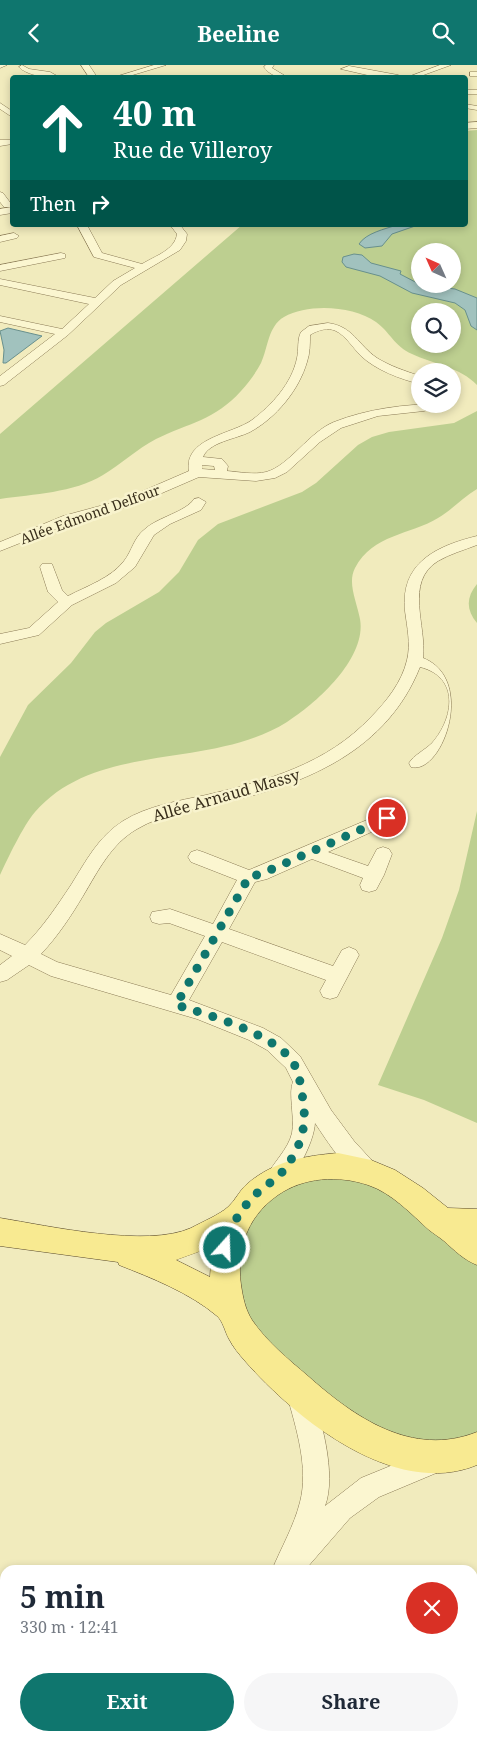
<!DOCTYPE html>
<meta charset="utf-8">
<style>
body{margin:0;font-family:"Noto Serif",serif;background:#f6f6f7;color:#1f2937;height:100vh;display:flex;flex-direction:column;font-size:19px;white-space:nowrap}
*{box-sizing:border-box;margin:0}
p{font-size:16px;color:#747a83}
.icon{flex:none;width:28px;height:28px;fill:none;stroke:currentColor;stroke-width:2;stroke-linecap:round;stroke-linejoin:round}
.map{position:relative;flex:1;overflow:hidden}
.drawer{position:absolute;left:0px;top:1500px;width:478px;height:176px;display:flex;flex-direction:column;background:#fff;border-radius:15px 15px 0 0;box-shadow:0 2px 8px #0003}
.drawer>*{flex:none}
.top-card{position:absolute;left:10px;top:10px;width:458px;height:152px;border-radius:5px;box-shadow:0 2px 8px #0003;background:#00695c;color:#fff;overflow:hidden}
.needle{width:32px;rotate:315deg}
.fabs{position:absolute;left:411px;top:178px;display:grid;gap:10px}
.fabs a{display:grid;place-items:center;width:50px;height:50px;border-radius:50%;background:#fff;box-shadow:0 2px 8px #0003;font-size:25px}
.pin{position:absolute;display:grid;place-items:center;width:42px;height:42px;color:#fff;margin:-21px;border:2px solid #fff;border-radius:50%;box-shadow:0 1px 5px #0007}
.me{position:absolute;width:55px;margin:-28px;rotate:20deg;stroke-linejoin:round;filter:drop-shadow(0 0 4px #0008)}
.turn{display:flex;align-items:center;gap:18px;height:105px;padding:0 20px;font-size:22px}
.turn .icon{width:65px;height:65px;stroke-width:2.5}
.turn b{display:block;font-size:35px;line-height:42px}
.then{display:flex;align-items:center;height:48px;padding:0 20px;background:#0003;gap:10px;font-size:19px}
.round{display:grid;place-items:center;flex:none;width:52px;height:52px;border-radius:26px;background:#f6f6f7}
.headline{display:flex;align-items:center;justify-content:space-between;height:85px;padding:0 20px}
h1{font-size:30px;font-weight:700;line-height:38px}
.primary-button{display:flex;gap:10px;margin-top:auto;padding:10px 20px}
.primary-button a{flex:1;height:58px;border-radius:30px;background:#0f766e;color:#fff;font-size:20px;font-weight:700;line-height:58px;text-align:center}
.primary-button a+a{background:#f6f6f7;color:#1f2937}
header{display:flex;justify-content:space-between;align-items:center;height:65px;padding:0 20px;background:#0f766e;color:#fff;font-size:22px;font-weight:700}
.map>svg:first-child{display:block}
</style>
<header><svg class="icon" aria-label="back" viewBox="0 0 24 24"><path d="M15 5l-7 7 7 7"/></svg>Beeline<svg class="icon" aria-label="search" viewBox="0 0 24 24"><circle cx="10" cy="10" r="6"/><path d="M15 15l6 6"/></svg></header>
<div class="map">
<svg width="477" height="1676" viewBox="0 0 477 1676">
<rect width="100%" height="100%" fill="#f1ebbd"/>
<path fill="#bdcf90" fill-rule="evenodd" d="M477,65V320C460,302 433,299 412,289C394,281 390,267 376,257C353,241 309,238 284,252C268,261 268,283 261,298C256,308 248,318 241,326C215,355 189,358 156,374C137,384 121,399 103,410C73,428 34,429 0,434V369L242,160H465V66ZM420,186H452V219H420ZM420,246H452V279H420Z
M477,346V424C463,432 452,445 438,453C410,470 373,469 355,503C347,518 357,537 360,554C367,593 317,638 287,657C209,706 98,675 35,747C23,761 8,793 0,810V692L28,640L71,598L95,567L106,558L159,527L179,507L198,475L218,459L302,427L316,418L358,380L372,372L389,367L454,358Z
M477,519V558C466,545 466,532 477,519Z
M477,746V1058L424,1035L378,1020L442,873L459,825Z
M334,1107L391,1125L477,1197V1368L425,1382L358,1360L251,1263L241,1240L239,1168L269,1128Z"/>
<path fill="#a1c2be" stroke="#68908d" d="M397,160H418L392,169L382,181L365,183L359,179C366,168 385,164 397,160Z
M354,189L362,190L371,198L401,206L400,209L421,220L455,224L477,233V265L471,261L465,245L455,238L412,228L380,211L346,202L342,197L343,192Z
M8,263L42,271L6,298H3L4,285L0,266Z"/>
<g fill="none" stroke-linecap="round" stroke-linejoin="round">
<defs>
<path id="minor" d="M0,0H7L0,3Z
M22,0L29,4L50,7L59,12C48,13 27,11 19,2Z
M81,0H89L97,12H89Z
M154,0H166L126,12H115Z
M266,0H274L272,3L287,12C279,13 269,10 264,2Z
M440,0H451L418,12H408Z
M349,1L398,10L402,12H376L341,4Z
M470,7H477V11H470Z
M465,25H477V29H465Z
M0,38L12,46V52L0,44Z
M465,39L477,41V45L465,43Z
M477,57V63L465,64V58Z
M0,75H12V79L0,81Z
M0,127L3,128L12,140L10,142H4L0,137Z
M12,142V148L0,150V144Z
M77,160H87L102,188L142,199C155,191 175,185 177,169L170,160H180L187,169L186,176L180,185L121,220L68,270L4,320L0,321V311L55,269L0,257V251L62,264L89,239L0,220V214L95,233L113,216L135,203L94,192Z
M14,168L19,171L17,173L0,177V171Z
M61,188L65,189V193L0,206V200Z
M328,258C353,261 358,280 377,293C390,301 405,306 420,311V319C400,314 376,305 361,291C353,283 346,271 336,266C328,262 318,265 310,270C310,279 310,288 307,297C299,325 276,353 250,367C236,374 209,377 203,392L222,394L228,401L227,406C240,407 254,410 266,407C289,401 309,367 334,357C367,344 405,339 440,339L438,342L424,346L378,351L341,363L320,377L287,407L275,413L256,416L199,412L132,441L73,457L0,486V477L63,451L122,435L189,406C183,373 233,369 252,355C272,340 292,318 297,293C299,285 297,274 301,267L309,261ZM202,400L214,401L215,405L202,404Z
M199,433L206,437L201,445L170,459L154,470L135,502L116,518L72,540L39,570L0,579V569L29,563L58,537L48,527L40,502L42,499H52L62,525L68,531C87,521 111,513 124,496C132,486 134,472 145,464C158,452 186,447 194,434Z
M477,471V480C464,485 450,489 438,496C404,517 427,561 423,593C477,614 442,711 411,702L409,698C414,690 425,685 432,678C454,653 460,612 420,602C387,685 308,718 227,737C197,744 164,748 137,764C111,779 98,806 83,831C71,851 58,871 41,889L57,897L171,930L205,871L169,858L159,859L152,857L150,852L152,847L170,844L213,859L237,815L191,797L188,792L191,787L197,785L203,787L249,805L381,749L387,747L393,749L396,753L393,757L328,787L368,801L377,784L383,782L389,784L392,789L384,810L376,825L369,827L362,825L360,820L363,813L312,794L267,814L255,817L229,864L333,901L342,885L349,882L356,885L359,890L337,932L330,934L323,932L320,926L326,915L222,877L189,935L263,963L281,973L300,991L331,1045L354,1076L377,1101L380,1108L377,1115L369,1118C349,1111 327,1076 315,1058C314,1077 295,1116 277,1123L269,1120L266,1113C273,1097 288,1085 292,1068C295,1053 288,1027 293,1017L286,1003L267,985L249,975L197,954L51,911L29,900L7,915L0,917V900L12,891L0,885V869L25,880C43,862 57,841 71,820C86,796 98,772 123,756C147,741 178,736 206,730C267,716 327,699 371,652C386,637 402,617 407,595C411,579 407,562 405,546C400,498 436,481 477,471Z
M300,1317L309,1321C321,1351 337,1410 325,1441L361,1413L432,1384L441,1388L445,1397L441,1406L379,1432L350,1453L305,1505H272C281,1483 294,1461 300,1437C309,1403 296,1363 287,1330L291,1321Z
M124,1671H157L155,1676H122Z"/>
<path id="major" d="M338,1088L371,1095L395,1105L423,1123L448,1143L477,1144V1200C464,1195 454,1185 444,1176C439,1172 433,1168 429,1165C411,1149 392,1128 368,1120C338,1110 304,1112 278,1130C245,1153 235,1188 242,1226C244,1237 246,1245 252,1255C267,1277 288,1294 308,1311C354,1352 412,1393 477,1367V1400C395,1434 296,1354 245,1296C239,1289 233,1282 229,1274C225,1267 223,1256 217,1251C190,1228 152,1213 119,1200L118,1197L0,1181V1153C49,1161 147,1183 191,1163C202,1157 219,1150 228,1142C235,1136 239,1126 247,1119C274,1096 304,1091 338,1088ZM212,1182L210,1212L176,1195Z"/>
</defs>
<use href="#minor" stroke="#8a7a55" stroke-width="1"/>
<use href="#major" stroke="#57472a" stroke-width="1"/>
<use href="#minor" fill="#fbf6d0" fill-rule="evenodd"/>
<use href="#major" fill="#f8ea91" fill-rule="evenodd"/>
</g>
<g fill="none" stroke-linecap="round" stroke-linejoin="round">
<path stroke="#0f766e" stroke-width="9" stroke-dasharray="0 16.2" d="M225,1183C229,1161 245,1137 263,1123C267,1119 274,1116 278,1112C298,1089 308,1066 303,1035C301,1023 300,1010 294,999C278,970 207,949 176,940L244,821L248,812L261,809L387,753"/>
</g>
<g text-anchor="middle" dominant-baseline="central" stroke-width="5" stroke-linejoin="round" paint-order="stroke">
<g font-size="14" fill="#382e1b" stroke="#f8f3cd">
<text transform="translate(90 449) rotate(-20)">Allée Edmond Delfour</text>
</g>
<g font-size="16" fill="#382e1b" stroke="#f8f3cd">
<text transform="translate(226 730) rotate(-16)">Allée Arnaud Massy</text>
</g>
</g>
</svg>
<div class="fabs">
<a><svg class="needle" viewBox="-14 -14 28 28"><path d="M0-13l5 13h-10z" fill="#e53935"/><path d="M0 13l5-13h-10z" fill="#747a83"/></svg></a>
<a><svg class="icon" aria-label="search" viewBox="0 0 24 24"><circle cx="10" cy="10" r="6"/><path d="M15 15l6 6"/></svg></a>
<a><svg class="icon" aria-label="layers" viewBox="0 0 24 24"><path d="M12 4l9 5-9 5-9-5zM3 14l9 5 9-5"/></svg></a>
</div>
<div class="pin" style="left:387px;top:753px;background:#d93025"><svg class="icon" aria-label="arrive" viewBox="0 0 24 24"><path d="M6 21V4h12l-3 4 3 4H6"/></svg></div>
<svg class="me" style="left:225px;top:1183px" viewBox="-20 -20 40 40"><circle r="17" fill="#0f766e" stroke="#fff" stroke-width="3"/><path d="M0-11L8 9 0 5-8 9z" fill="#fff"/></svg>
<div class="top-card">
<div class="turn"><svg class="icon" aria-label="ahead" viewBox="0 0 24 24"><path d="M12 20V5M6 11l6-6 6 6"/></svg><div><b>40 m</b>Rue de Villeroy</div></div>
<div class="then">Then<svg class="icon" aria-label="right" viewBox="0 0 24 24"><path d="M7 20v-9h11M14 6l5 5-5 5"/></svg></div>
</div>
<section class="drawer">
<div class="headline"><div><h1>5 min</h1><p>330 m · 12:41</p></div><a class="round" style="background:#d93025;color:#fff"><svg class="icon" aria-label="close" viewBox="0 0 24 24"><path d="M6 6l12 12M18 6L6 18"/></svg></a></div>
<div class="primary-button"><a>Exit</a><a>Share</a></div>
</section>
</div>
